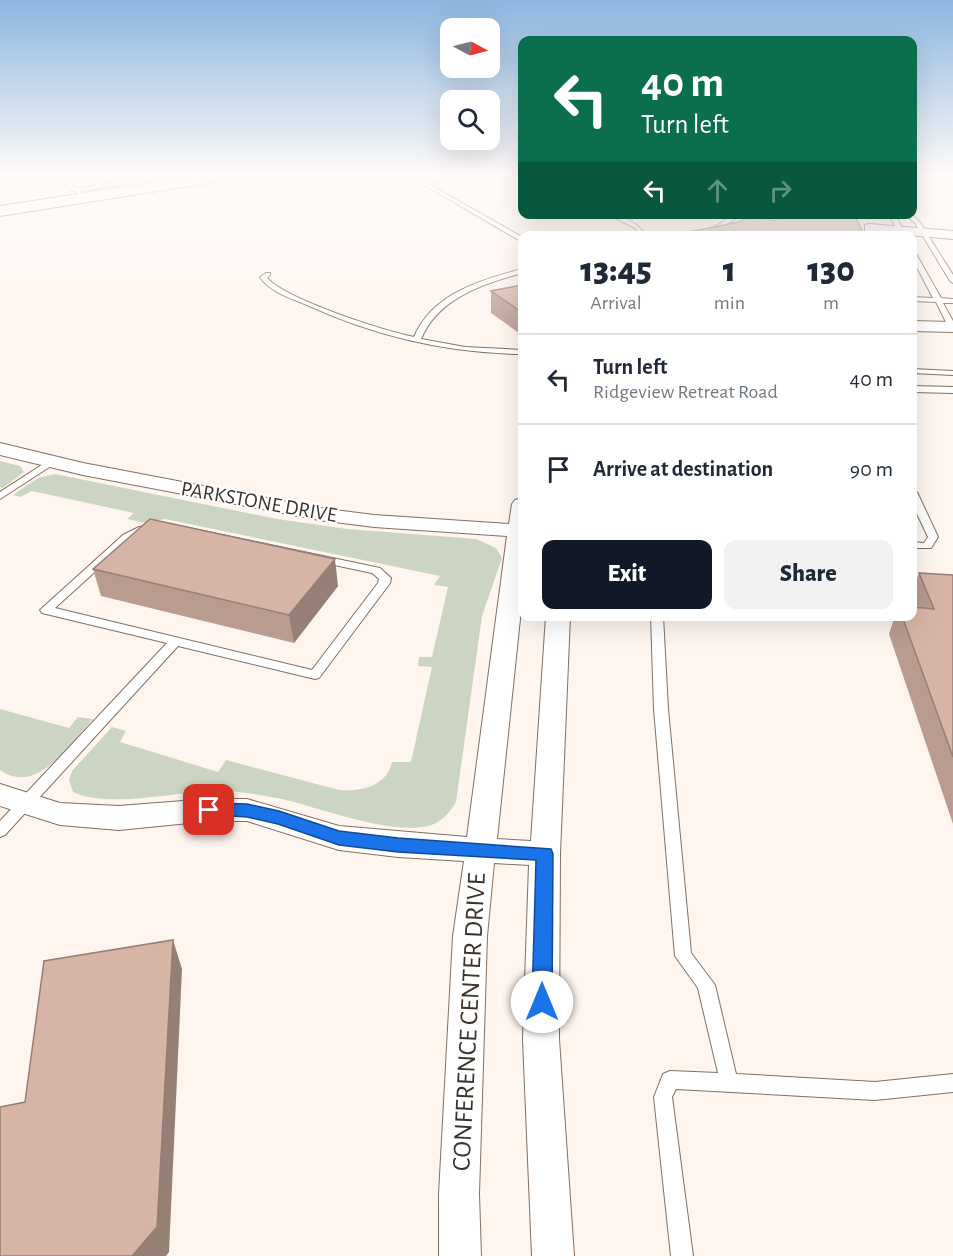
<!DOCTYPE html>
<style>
body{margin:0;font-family:"Alegreya Sans",sans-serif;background:#f2f2f3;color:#1f2937;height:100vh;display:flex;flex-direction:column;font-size:22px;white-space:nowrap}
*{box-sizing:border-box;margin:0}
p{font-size:20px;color:#747a83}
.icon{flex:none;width:33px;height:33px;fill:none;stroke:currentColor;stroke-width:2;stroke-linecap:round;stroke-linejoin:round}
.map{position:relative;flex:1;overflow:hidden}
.sheet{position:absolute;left:518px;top:231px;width:399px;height:390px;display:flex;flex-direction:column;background:#fff;border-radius:12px;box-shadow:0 6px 24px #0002}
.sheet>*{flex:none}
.banner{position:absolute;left:518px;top:36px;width:399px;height:183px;border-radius:12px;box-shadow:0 6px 24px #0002;background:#0b6e4f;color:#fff;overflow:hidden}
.needle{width:39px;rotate:97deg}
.tools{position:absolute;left:440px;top:18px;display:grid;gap:12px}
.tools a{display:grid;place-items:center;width:60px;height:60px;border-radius:12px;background:#fff;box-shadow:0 6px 24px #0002;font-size:30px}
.pin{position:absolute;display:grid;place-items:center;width:51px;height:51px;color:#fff;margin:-26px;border-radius:12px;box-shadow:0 3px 9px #0006}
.me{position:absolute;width:66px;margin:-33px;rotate:0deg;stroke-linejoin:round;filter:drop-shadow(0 0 4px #0008)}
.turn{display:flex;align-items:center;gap:21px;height:126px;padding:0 24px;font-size:27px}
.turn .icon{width:78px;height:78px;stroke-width:2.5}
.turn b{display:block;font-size:42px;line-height:51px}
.lanes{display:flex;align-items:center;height:57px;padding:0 24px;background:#0003;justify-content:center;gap:30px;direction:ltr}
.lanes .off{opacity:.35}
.eta{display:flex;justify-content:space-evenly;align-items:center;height:102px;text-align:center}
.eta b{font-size:36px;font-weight:800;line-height:42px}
.primary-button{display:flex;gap:12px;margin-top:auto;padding:12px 24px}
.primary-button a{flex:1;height:69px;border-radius:12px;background:#111827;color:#fff;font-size:24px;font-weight:800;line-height:69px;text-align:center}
.primary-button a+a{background:#f2f2f3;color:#1f2937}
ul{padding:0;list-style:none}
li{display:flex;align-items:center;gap:18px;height:90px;padding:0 24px;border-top:2px solid #e0e1e3}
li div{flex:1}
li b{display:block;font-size:22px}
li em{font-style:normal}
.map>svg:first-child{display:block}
</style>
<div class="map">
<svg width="953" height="1256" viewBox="0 0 953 1256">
<rect width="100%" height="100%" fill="#fef5ef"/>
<path fill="#cbd5c2" d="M0,461L20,466L24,472L3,488L0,487Z
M55,474L277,519L347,529L476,539L496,548L502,558L482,616L456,802C451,810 446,817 438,822C403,842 315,805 277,798C255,794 232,790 209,791C170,793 108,808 73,792L69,780L72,771L112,727L126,731L120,742L218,772L226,760L339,790C361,792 387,786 392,762H411L432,667L418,666L419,657H432L448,587L434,585L440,576L165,519L145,523L127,519L134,513L32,491L20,497L13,495L38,478Z
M0,709L69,728L78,717L93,719C72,742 37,797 0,770Z"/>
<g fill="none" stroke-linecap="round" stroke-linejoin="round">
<defs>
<path id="service" d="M48,173H54L77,188L97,186L78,173H84L103,185L121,182L107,173H113L129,183L81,191L86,195L83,197Z
M470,173H483L429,184L522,237V242L421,183Z
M607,214C623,214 638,224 647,236H640L635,228Z
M730,214H736L735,219C717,230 702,236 680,236L713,228L730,217Z
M765,214H777L787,218L784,220Z
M889,214H895L906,236H900Z
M904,214H911L919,221L953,275V283L950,281L915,223Z
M912,250L915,252L941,298L953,299V303H943L953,321V330L949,328L936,302L912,301V297L933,298L912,258Z
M522,269V273C483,284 438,298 421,339L465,347L522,350V354C447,353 375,336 307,305C290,298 270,292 260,277L266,273H270V275L267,278C287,300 382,330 414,337C432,294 480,280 522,269Z
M912,369L953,371V375L912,373Z
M912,386L953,387V393L912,392Z
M51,459L54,460V464L0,499V492Z
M912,489L917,492L938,537L931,548H912V542L924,543L928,537L912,503Z
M153,524H170L380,568L391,578L390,583L319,678L315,679L178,646L5,835L0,837V821L167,643L42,613L40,610L123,535L139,527ZM153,530H170L372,573L379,579L378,583L312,670L55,608L131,539Z
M651,616H663L668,709L691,953L715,985L736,1074L875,1082L953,1074V1092L875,1100L676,1089L672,1097L693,1256H671L654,1097L663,1074L670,1071L718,1073L698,988L675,956L654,709Z"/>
<path id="minor" d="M869,224L953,231V239L865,231V225Z
M912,321L953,322V332L912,331Z
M0,443L83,463L319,508L374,515L509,524L512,504L515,500L522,498V600L497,839L531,841L546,616H570L560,854L559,1039L574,1256H532L523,1039L529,865L494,863L487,936L479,1194L481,1256H439V1194L453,936L464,861L398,857L339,850L247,821H209L119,830L60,825L0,806V784L60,803L119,806L209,799H247L339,826L467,837L507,536L374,527L319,520L83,475L0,455Z"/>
<path id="primary" d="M215,173H253L246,177L0,216V206Z"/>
</defs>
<use href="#service" stroke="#827061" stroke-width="2"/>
<use href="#minor" stroke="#827061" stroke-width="2"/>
<use href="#primary" stroke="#827061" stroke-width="2"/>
<use href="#service" fill="#fff" fill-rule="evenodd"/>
<use href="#minor" fill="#fff" fill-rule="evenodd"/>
<use href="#primary" fill="#fff" fill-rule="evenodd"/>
</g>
<path fill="#b99c8f" d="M774,221L864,235L668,236Z
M522,285L519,333L491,313V291Z
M93,569L338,586L294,643L101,596Z
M919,573L953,575V824L889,634L895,616H912V593Z"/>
<path fill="#967f74" d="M520,311H522V332L519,333Z
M335,559L338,586L294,643L289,615Z
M173,940L182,969L169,1252L166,1256H132Z"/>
<path fill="#d7b5a6" stroke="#967f74" stroke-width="1.5" d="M785,214H854L864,235L790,232L791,234H787L788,236H668L739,222L747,218L759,217L774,221Z
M522,285V311H520L491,291Z
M150,519L335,559L289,615L93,569Z
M919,573L953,575V757L902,616H912V607L934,609Z
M173,940L157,1227L132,1256H0V1107L25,1102L44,961Z"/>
<linearGradient id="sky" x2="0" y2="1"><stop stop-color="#8bb6df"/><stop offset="0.5" stop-color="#fffaf8"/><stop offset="1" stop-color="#fffaf8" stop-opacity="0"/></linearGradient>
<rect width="953" height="349" fill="url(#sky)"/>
<path fill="#1a73e8" stroke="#114b97" stroke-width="1.5" d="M209,803L247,804L279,811L339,831L398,838L551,849L553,854L552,1002L549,1009L542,1011L535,1009L532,1002L536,860L398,852L339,845L278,824L247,817L203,814L201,810L203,805Z"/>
<g text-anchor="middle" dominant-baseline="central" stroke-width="4.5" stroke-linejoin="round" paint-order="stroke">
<g font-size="21" fill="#3c352e" stroke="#fff">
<text transform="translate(259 502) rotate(10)">PARKSTONE DRIVE</text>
</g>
<g font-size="26" fill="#3c352e" stroke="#fff">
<text transform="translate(469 1022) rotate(-87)">CONFERENCE CENTER DRIVE</text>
</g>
</g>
</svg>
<div class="tools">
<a><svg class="needle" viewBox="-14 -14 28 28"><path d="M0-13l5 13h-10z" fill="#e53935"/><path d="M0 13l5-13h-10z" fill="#747a83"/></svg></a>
<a><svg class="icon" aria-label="search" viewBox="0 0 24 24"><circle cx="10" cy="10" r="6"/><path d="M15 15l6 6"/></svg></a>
</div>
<div class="pin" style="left:209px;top:810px;background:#d93025"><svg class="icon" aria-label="arrive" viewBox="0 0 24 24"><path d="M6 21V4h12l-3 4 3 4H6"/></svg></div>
<svg class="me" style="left:542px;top:1002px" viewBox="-20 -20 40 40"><circle r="19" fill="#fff"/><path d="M0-13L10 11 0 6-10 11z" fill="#1a73e8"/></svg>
<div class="banner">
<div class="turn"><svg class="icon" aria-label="left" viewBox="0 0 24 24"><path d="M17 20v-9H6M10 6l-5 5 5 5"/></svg><div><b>40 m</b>Turn left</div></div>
<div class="lanes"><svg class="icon" aria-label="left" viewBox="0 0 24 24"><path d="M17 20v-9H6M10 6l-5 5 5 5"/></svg><svg class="icon off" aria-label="ahead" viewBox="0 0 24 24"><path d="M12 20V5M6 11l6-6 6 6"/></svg><svg class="icon off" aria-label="right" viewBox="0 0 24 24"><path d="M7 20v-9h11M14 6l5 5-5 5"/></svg></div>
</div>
<section class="sheet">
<div class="eta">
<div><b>13:45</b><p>Arrival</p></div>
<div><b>1</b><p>min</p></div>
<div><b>130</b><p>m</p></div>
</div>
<ul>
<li><svg class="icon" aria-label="left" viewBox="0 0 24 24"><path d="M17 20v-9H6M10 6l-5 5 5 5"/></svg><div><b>Turn left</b><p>Ridgeview Retreat Road</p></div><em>40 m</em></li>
<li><svg class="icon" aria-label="arrive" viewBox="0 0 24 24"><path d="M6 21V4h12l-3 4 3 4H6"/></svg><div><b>Arrive at destination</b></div><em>90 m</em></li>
</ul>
<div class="primary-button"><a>Exit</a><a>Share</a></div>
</section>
</div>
